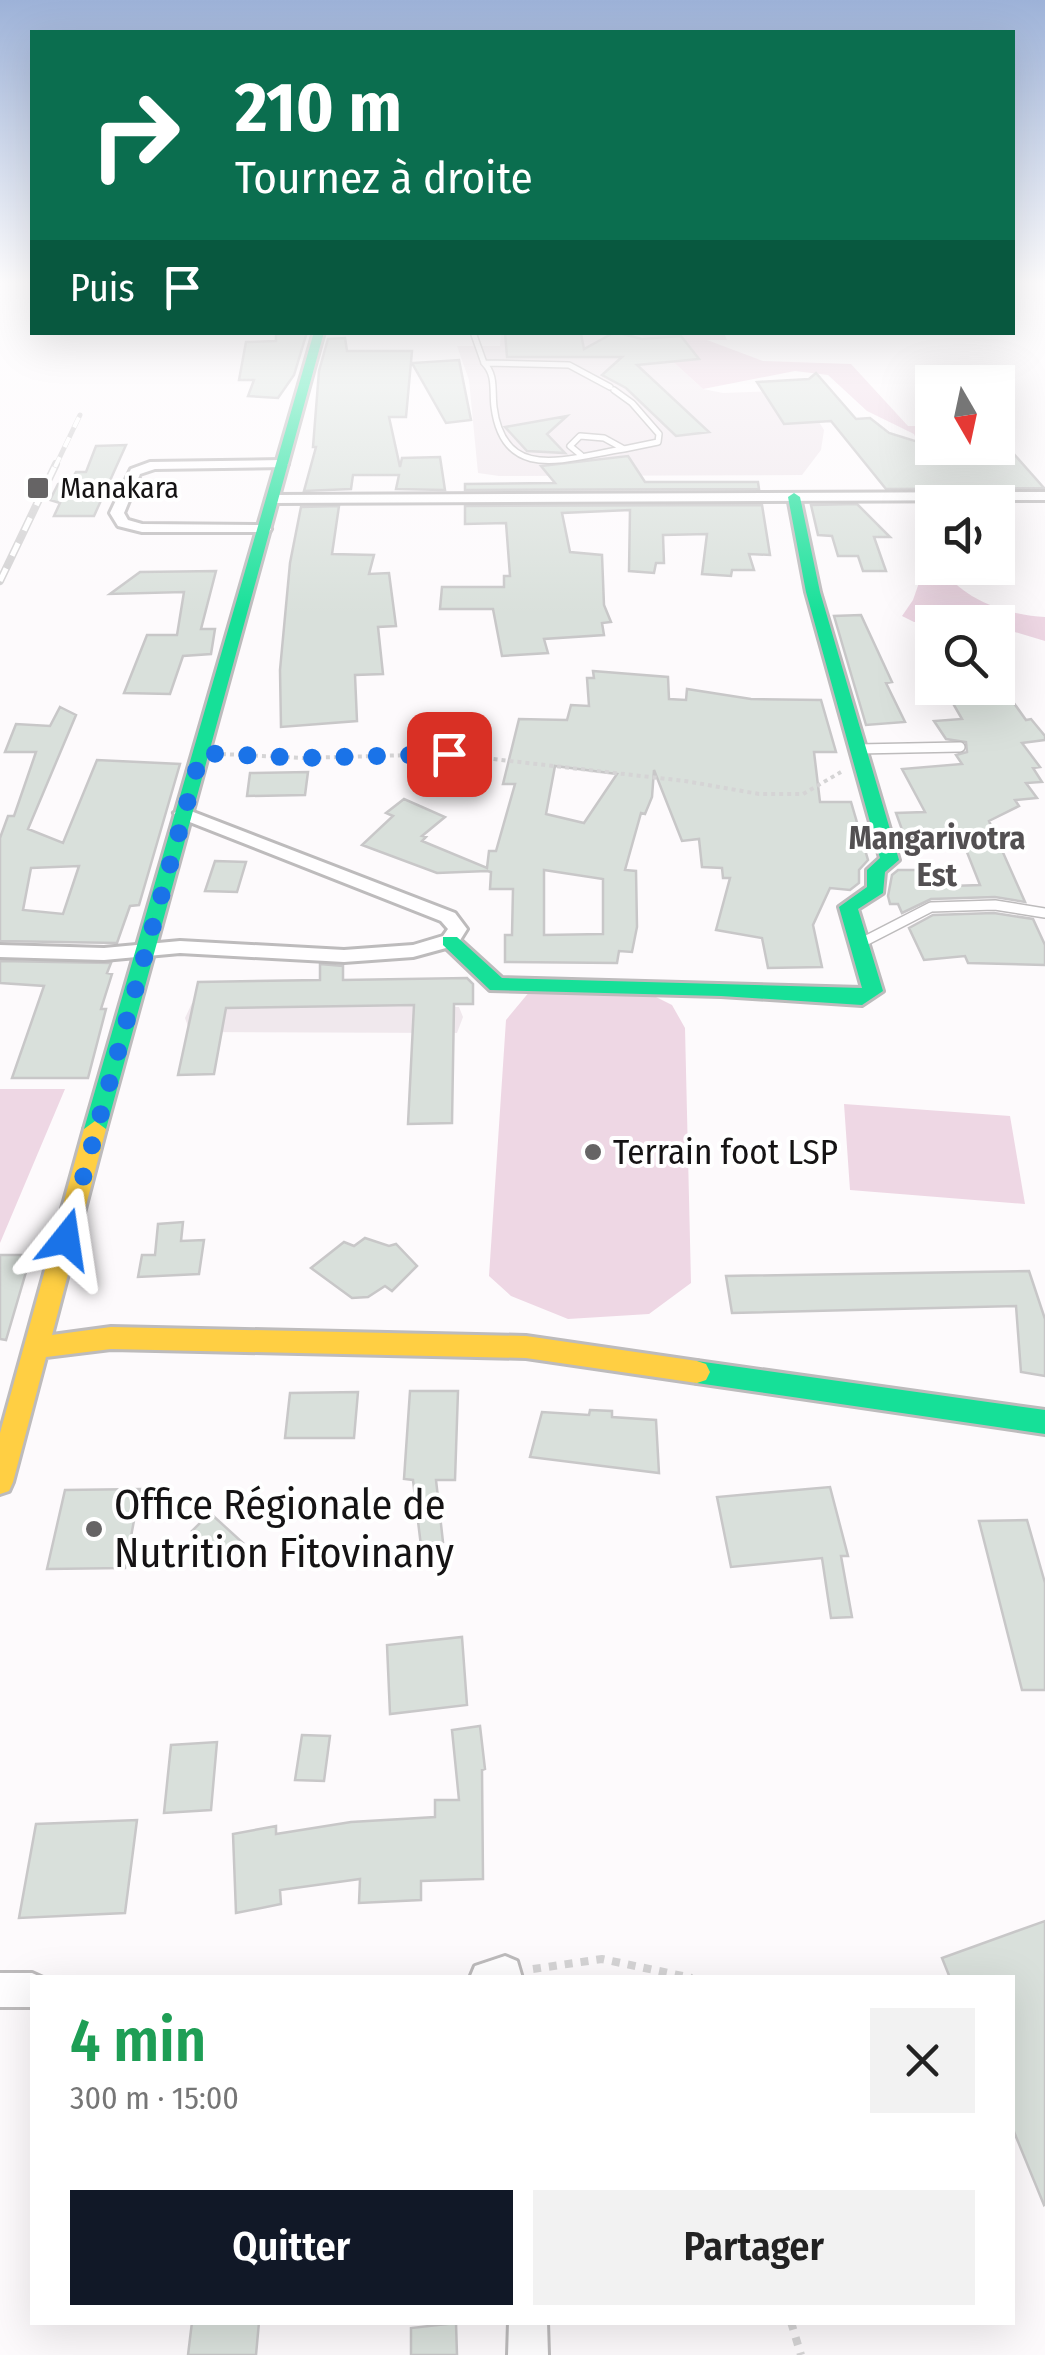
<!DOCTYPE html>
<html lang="fr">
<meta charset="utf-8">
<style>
body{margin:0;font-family:"Fira Sans Condensed",sans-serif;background:#f2f2f2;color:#222;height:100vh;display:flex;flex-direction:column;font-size:38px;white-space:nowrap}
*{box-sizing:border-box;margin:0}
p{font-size:32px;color:#767676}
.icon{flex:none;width:55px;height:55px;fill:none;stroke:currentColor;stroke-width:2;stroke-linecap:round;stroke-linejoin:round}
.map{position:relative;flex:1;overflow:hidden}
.panel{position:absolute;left:30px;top:1975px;width:985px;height:350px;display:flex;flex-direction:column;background:#fff;border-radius:0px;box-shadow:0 10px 40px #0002}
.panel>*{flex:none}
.hud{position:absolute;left:30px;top:30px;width:985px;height:305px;border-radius:0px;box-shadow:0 10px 40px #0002;background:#0b6e4f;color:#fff;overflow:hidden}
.needle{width:65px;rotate:171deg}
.controls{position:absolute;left:915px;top:365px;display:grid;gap:20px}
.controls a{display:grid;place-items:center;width:100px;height:100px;border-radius:0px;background:#fff;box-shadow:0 10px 40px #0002;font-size:50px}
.pin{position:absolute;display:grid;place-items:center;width:85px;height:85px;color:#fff;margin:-42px;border-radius:20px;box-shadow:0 5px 15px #0006}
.me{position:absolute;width:110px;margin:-55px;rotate:15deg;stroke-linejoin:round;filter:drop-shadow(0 0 8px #0008)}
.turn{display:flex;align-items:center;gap:35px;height:210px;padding:0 40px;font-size:45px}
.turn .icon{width:130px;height:130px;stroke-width:2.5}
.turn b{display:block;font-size:70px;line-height:85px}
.then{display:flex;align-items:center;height:95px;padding:0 40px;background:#0003;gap:20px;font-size:38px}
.round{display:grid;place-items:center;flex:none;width:105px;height:105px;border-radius:0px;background:#f2f2f2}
.overview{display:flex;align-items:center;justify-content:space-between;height:170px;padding:0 40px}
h1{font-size:60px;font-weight:600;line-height:75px;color:#1e9e55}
.cta{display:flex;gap:20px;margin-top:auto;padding:20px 40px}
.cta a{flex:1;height:115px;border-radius:0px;background:#111827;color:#fff;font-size:40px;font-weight:600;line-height:115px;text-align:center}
.cta a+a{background:#f2f2f2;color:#222}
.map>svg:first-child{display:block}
</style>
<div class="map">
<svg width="1045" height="2355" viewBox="0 0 1045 2355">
<rect width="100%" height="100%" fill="#fdfafc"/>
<path fill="#f0e8ed" d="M501,333H629L647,338L703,389L723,393L782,391L803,396L824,430L821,450L802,475L499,476L478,473L469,380L457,346H500Z
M192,1003L459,1007L463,1017L457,1033L190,1032L185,1018Z"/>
<path fill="#eed7e4" d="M629,333H724L727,340H707L763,361L851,364L908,426H932V448H998V444L1002,456L976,458L921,451L914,434L867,411L828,375L795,371L703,389L647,338Z
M930,573C947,573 953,583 966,592C987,607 1019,616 1045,617V641L998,627V622H914L902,616L913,600L921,577Z
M638,988L672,1005L685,1028L691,1283L649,1314L568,1319L511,1296L489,1276L506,1020L530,991Z
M0,1089H65L0,1243Z
M844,1104L1010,1116L1025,1204L850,1190Z"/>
<path fill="#d9e0db" stroke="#c8c7c8" stroke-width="2.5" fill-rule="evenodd" d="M276,332H307L294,375L278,398L248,396L254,380H239L246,342L276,341Z
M505,332L581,334L584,349L615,332L642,339L681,336L699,359L637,365L709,432L676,436L626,388L602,375L622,357H507Z
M345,338L347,351H412L406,417H389L400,467L402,458L440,457L445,490L396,489L399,475H353L351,489L304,491L316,447H313L319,371L328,339Z
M459,360L471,420L446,423L412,363Z
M816,373L856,419L870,418L889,433L963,456L1013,453L1044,488L886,489L831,421L784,424L757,382L809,379Z
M567,416L547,434L565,453L527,451L505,427Z
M126,445L94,516H54L60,503L50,500L58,484L71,481L76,472H86L96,446Z
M628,456L645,482H758L759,489L465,490V484L555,483L541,466Z
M857,504L890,537H874L886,571H863L858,556H838L832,536L818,535L811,505Z
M762,505L770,555L749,554L754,570H732L731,576L702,574L707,534L663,535L664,563H656L654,573L629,571L630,510L562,513L570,552L602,555L604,605L611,622L602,623L604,635L544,639L548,653L502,656L493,609H440L442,587H504V576H510L506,523L465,524V506Z
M339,506L332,554L374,555L369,574L389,573L396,626L378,627L383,674L355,675L357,721L281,727L280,670L290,563L301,507Z
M216,571L201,629H215L211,654L183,656L170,694L124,693L147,635H177L184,592L110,594L140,572Z
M861,615L892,682L886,683L905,722L866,725L834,616Z
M593,671L668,677L669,699L686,700L687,689L751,699L821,700L836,752H814L820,802H851L868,860L859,870V883L850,890L830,888L813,925L822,967L768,968L762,938L716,930L730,878H723L722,868L702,867L699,839L682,841L654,770L652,797L645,814L641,813L625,870L636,871L637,927L632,952L619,951L617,963L505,962V935H512L513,889H490L491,872L487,871L437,873L362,845L393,816L386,813L404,799L445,817L422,836L426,837L422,841L487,868L489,851H496L515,784H503L519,719L567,720L571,705L589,706L587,678H594ZM555,766L617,774L584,823L546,814ZM544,870L603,879V934L544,935Z
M1006,692L1026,720L1031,719L1045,736V740L1022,743L1040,767L1033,768L1042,782L1026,783L1037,798L1015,800L1019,806L989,821L1025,902L995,897L931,899L902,913L898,904H890L888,896L892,875L898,870H917L921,887L980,885L961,837L905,838L896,813L925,812L902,769L962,764L956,755L967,752L966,742L946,739L934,721L962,719L951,700Z
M60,707L76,715L28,829L63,843L97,760L180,764L139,905L130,906L117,943L0,941V838L8,816H14L36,752H5L16,724L50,726ZM79,866L63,914L23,910L31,868Z
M308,772L305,795L247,796L250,773Z
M215,861L246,862L237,892L205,891Z
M994,913L1033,919L1045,945V965L968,963L965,956L924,960L909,928L933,915Z
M0,961L111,963L107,973L112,974L101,1009H106L88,1078H12L44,986L0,983Z
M320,964L343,966V980L467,978L473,984V1004H454L452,1123L408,1124L414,1005L226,1008L214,1074L178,1075L198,982L320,980Z
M183,1222L181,1241L204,1240L199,1274L138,1277L142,1255H155L158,1224Z
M365,1238L389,1246L396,1244L417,1266L392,1291L385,1286L368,1297L352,1298L311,1268L344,1242L354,1246Z
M0,1255H31L6,1340L0,1339Z
M1029,1271L1045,1319V1376L1021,1372L1016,1306L732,1313L726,1276Z
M410,1391H458L455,1480H436L443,1542L421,1546L413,1480L404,1479Z
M358,1392L354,1438H285L290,1393Z
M590,1410L612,1411V1417L656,1420L659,1473L530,1457L542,1412L589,1415Z
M830,1487L848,1556H841L852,1617L831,1618L822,1558L731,1567L717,1497Z
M140,1489L125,1568L47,1569L65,1490Z
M210,1513L243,1543L225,1560L192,1531Z
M1027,1520L1045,1583V1690H1022L979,1521Z
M462,1637L467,1705L390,1714L387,1645Z
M480,1726L485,1769L482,1770L483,1879L421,1881V1900L359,1903L360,1879L280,1890L281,1904L236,1913L233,1834L276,1826V1834L351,1822L435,1817V1800H459L452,1730Z
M302,1735L330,1736L324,1781L295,1780Z
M217,1742L211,1810L164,1813L171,1745Z
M137,1820L125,1913L19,1918L36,1824Z
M1045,1921V2204L1044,2205L1012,2127V1978H950L942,1958Z
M192,2322H259L256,2355H188Z
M456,2323L457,2355H411V2328Z"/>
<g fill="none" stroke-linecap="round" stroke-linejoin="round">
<defs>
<path id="lane-far1" d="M473,332L484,363L569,365L610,387
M484,363C496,375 492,390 494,407C504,485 569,457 624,449
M581,455L570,446L580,436L604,438L624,449L658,442L659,434L632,403L614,390"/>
<path id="lane" d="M858,749L960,747
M861,943L931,907L995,905L1045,913"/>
<path id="street" d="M282,460L288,464L286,467L155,469L140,474L124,513L128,520L142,524L264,525L271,529L269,532H142L118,526L110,513L131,469L150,462Z
M1045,492V500L272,503L266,499L272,495Z
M183,808L455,913L467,929L457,945L413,957L344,962L180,953L104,960L0,957V945L104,948L180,941L344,950L413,945L443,936L448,929L441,921L177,817L174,813Z
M505,1956L517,1961L522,1978H470L475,1966Z
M0,1973H32L43,1978H32V2007H0Z
M509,2322H547L548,2355H508Z"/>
<path id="fast" d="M314,332H324L106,1129L95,1137L84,1129Z
M794,493L800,497L820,592L899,860L885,872L883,893L858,909L883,991L862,1005L721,996L490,990L443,945V937H457L502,978L862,988L839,907L867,887V870L880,858L806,592L788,497Z
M697,1361L1045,1410V1434L697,1383L688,1380L684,1372L688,1364Z"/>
<path id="slow" d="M95,1121L106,1129L52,1335L111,1327L526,1336L697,1361L706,1364L710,1372L706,1380L697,1383L526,1358L111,1349L46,1357L13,1482L9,1491L0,1494V1433L84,1129Z"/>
</defs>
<use href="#lane-far1" stroke="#bdbbbc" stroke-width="8"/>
<use href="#lane" stroke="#bdbbbc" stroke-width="12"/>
<use href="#street" stroke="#bdbbbc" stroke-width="6"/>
<use href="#fast" stroke="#bdbbbc" stroke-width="6"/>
<use href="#slow" stroke="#bdbbbc" stroke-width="6"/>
<path stroke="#d5d4d5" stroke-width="4" stroke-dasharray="4 4" stroke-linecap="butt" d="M222,754L303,758L449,754L685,781L759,794H803L841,772"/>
<path stroke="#d5d4d5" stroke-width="8" stroke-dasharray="8 8" stroke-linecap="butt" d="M533,1969L602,1959L692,1978
M791,2322L801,2355"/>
<use href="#lane-far1" stroke="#fffeff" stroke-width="5"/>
<use href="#lane" stroke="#fffeff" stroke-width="9"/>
<use href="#street" fill="#fffeff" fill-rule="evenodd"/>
<use href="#fast" fill="#16e098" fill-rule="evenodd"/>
<use href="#slow" fill="#ffcf43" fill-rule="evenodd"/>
<defs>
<path id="rail-far1" d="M55,467L80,415"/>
<path id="rail" d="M0,581L56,464"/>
</defs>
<use href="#rail-far1" stroke="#d2d1d2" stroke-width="5"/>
<use href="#rail" stroke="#d2d1d2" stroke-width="8"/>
<use href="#rail-far1" stroke="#fff" stroke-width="4" stroke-dasharray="11" stroke-linecap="butt"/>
<use href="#rail" stroke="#fff" stroke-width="5" stroke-dasharray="14" stroke-linecap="butt"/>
</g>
<linearGradient id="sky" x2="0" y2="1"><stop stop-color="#9db2d8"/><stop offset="0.46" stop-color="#fefdfe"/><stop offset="1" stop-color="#fefdfe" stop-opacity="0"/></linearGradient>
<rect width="1045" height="615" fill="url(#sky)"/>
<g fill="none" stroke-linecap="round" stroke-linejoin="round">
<path stroke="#1a73e8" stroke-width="18" stroke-dasharray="0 32.4" d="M66,1239L201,753L303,758L449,754"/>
</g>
<g fill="#666465" stroke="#fff" stroke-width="4">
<rect x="26" y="476" width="24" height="24" rx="5"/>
<circle cx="593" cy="1152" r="10"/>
<circle cx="94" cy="1529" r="10"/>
</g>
<g text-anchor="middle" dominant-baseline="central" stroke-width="8" stroke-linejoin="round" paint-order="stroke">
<g font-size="30" fill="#151314" stroke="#fff" text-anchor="start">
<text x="60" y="488">Manakara</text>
</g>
<g font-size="32" font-weight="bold" fill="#535052" stroke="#fff">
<text x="937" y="838">Mangarivotra<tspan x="937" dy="37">Est</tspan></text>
</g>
<g font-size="35" fill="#151314" stroke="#fff" text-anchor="start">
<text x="613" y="1152">Terrain foot LSP</text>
</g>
<g font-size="42" fill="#151314" stroke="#fff" text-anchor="start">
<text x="114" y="1505">Office Régionale de<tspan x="114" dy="48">Nutrition Fitovinany</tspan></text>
</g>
</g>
</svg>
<div class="controls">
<a><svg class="needle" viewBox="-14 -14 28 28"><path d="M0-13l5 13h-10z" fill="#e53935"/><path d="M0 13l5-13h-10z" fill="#767676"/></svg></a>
<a><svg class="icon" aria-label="sound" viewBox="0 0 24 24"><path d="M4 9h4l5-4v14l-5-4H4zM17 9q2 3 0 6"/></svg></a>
<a><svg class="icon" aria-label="search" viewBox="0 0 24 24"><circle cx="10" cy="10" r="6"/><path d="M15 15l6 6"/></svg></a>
</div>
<div class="pin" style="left:449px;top:754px;background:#d93025"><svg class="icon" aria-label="arrive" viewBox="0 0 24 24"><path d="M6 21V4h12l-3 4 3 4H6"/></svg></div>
<svg class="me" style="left:66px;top:1239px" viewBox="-20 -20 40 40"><path d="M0-17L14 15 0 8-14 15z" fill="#1a73e8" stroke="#fff" stroke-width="4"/></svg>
<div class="hud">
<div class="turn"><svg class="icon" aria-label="right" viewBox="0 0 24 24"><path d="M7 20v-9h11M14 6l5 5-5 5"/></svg><div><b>210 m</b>Tournez à droite</div></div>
<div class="then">Puis<svg class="icon" aria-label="arrive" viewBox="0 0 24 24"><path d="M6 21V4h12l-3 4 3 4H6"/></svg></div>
</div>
<section class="panel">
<div class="overview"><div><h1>4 min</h1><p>300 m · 15:00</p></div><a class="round"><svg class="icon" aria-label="close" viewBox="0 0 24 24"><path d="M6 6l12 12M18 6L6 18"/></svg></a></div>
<div class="cta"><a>Quitter</a><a>Partager</a></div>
</section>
</div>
